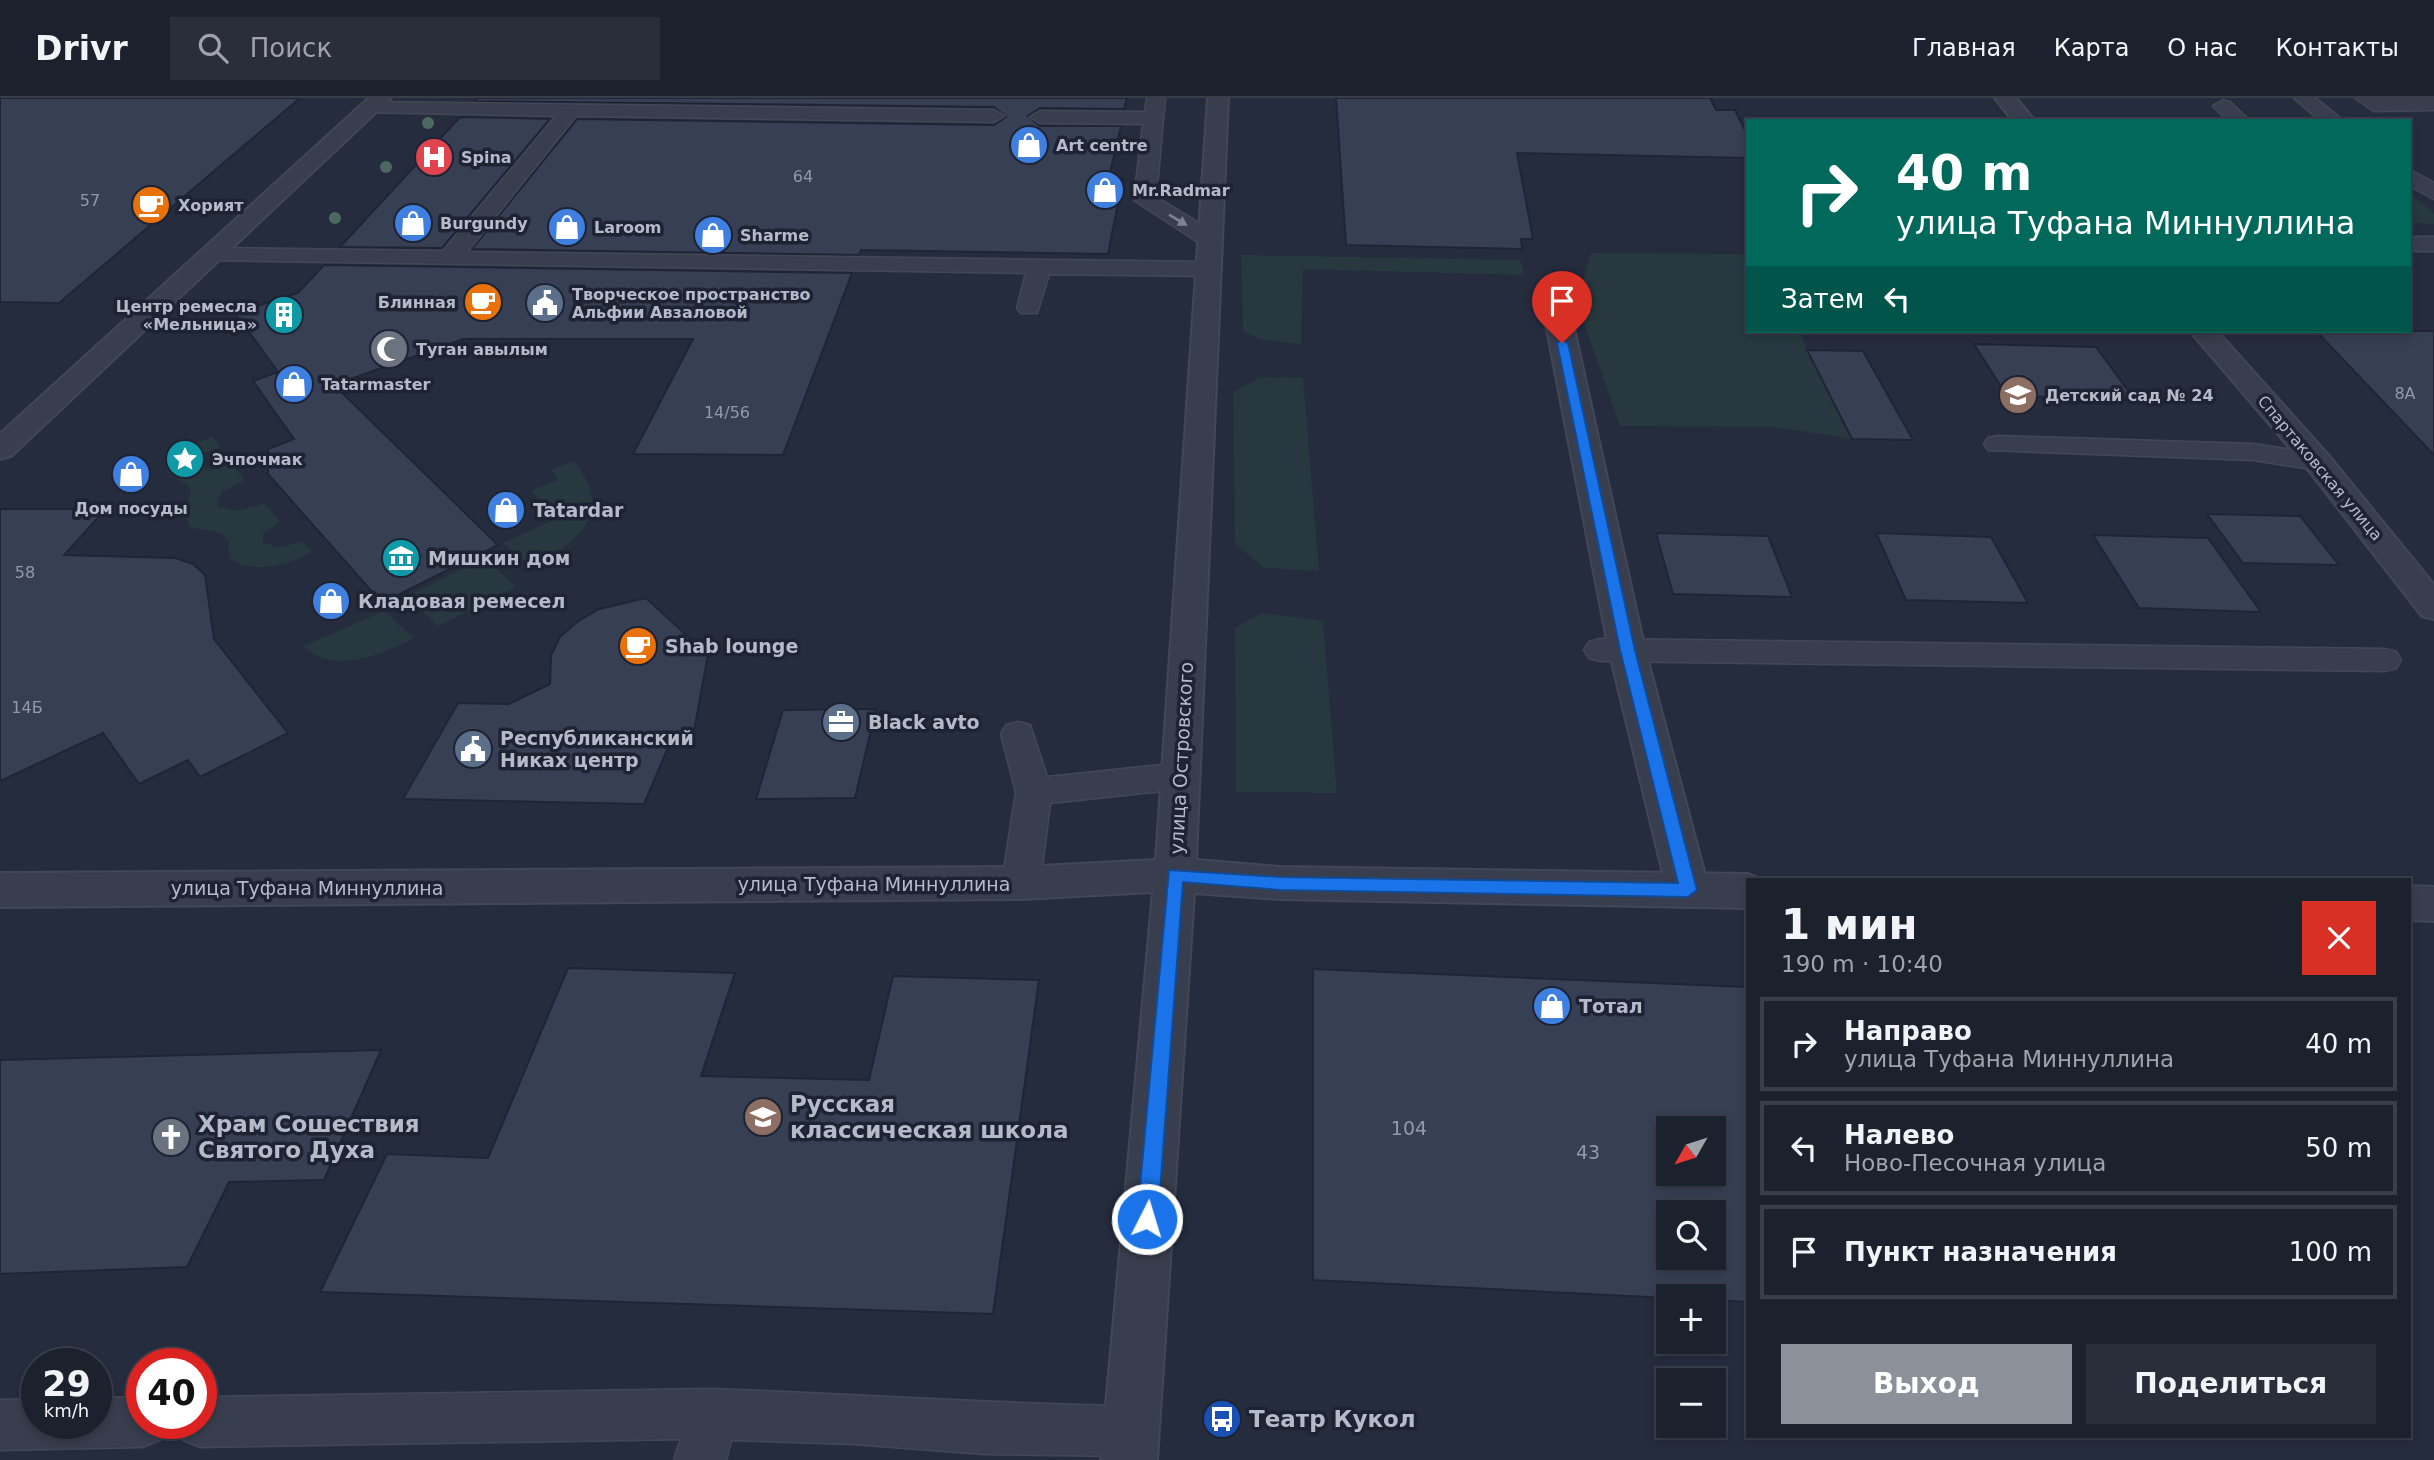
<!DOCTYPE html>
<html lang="ru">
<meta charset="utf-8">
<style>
body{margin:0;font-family:"DejaVu Sans",sans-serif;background:#292e3a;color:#f1f3f6;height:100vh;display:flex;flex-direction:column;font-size:26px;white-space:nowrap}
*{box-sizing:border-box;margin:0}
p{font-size:23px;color:#a0a3aa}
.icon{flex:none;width:38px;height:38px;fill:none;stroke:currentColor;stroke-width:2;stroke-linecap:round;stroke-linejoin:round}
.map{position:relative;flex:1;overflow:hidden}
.drawer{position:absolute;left:1746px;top:780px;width:665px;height:560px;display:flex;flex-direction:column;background:#1c212e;border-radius:0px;box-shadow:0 4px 10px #0003,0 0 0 2px #3a3e4a}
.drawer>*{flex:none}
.hud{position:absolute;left:1746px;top:21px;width:665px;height:214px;border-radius:0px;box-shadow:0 4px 10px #0003,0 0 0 2px #3a3e4a;background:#00695c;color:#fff;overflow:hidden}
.needle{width:46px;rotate:231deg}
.controls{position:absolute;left:1656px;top:1018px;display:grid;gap:14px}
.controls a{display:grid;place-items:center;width:70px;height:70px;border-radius:0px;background:#1c212e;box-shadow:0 4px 10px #0003,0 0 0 2px #3a3e4a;font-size:35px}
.speed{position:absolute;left:21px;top:1250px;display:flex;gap:14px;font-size:35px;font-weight:700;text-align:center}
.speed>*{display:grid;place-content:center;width:91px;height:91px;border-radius:50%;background:#1c212e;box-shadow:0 4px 10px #0003,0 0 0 2px #3a3e4a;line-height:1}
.speed small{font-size:18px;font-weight:400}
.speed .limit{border:10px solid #d22;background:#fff;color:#111}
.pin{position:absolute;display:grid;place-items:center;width:60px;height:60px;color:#fff;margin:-72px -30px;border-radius:50% 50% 50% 0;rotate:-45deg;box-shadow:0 0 7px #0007}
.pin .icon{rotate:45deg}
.me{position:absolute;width:77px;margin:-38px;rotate:5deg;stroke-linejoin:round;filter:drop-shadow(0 0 5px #0008)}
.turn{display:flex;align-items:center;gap:24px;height:147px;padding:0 35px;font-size:32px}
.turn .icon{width:91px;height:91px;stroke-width:2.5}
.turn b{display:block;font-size:49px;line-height:60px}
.then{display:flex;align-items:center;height:66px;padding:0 35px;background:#0003;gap:14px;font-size:26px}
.round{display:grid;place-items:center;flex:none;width:74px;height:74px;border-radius:0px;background:#292e3a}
.summary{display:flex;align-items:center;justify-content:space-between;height:119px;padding:0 35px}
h1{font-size:42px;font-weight:700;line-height:52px}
.primary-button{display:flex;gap:14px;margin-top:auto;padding:14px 35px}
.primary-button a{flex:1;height:80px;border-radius:0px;background:#8c9099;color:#fff;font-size:28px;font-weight:700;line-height:80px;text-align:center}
.primary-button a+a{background:#292e3a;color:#f1f3f6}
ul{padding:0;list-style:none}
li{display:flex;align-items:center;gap:21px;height:94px;margin:0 14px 10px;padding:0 21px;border:4px solid #3a3e4a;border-radius:0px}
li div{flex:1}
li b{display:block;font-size:26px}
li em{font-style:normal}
header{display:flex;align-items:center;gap:42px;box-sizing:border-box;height:98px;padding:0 35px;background:#1c212e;border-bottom:2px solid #3a3e4a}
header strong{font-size:33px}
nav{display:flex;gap:38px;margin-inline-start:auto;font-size:24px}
.search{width:490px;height:63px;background:#292e3a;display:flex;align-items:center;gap:18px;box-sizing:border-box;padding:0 24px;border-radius:0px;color:#a0a3aa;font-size:26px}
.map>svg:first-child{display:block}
</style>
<header>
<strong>Drivr</strong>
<div class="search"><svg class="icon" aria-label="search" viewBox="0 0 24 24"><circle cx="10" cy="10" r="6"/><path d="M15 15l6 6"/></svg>Поиск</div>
<nav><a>Главная</a><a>Карта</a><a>О нас</a><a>Контакты</a></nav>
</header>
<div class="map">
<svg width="2434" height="1362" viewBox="0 0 2434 1362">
<rect width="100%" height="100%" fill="#252c3e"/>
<path fill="#27383f" d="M2410,95L2434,115V126L2410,125Z
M1591,155L1748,156V233H1800L1807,252L1852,341L1774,329L1620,328L1577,204Z
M1241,157L1520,162L1525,177L1303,171L1301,246L1261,242L1243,233Z
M1260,279L1303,280L1319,473L1264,470L1235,446L1233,295Z
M212,338L221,349L204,355L194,368L210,373L232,366L245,382L223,393L217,402L218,409L238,413L265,405L280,424L263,436V444L278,450L303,443L312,454C289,467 256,476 231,462L228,452L229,444L221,435L190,429L185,415L191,393C186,381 172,383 166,370L182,353Z
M574,363C616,417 579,441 533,470L503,445L559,419L531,393L558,382L551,372Z
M484,460L516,489L438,528L407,498Z
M384,513L414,540C384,556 331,578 304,548Z
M1262,515L1323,523L1337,695L1236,694L1235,530Z"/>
<path fill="#373f54" stroke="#202535" stroke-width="2" fill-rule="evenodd" d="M0,0H300L59,205L0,204Z
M477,0H1127L1124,11L1040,10L1028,18L1040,28H1121L1109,79L1123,80L1108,156L861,152L859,157L472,151L577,21L994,27L1006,19L994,9L475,3Z
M1336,0H1710L1716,12H1735L1748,38V60L1517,55L1533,141H1521L1522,151L1346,147Z
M460,19L550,21L442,150L340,149Z
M324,167L852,175L783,357L633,356L693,241H463L334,287L498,447L382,505L268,376V351L294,341L253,283L278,274L235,215L298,195Z
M2316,233H2434V357Z
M1974,246L2096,249L2134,301L2007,298Z
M1807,252L1863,253L1913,342L1852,341Z
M0,411H106L64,457L175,460L193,466L205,477L214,541L288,635L200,679L188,662L139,686L103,635L0,683Z
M2207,416L2300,418L2339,467L2243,465Z
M1656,435L1768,438L1792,499L1673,496Z
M1876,435L1991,439L2028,505L1906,502Z
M2093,437L2208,440L2261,514L2139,510Z
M646,500L708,557L692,644L670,645L644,706L403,701L458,605L509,606L550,586L551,557L560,539L577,524L599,511Z
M876,611L855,700L756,701L783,612Z
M568,870L735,875L701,978L869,982L893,878L1039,882L993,1216L320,1194L387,1056L488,1060Z
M1313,871L1748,889V1204L1713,1202V1199L1668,1200L1313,1182ZM1668,1031H1713V1076H1668ZM1668,1115H1713V1160H1668Z
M381,952L324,1082L229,1084L187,1169L0,1176V962Z"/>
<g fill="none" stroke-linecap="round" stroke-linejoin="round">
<defs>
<path id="service" d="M1147,0H1165L1156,99L1217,136L1220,141L1217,146H1201L1134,102L1143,26L1040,25L1030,19L1040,13L1145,14Z
M2294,0H2315L2344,23H2321Z
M2355,0H2434V12L2374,13Z
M2223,2L2230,4L2250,23H2228L2213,8Z
M371,4L994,12L1004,18L994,24L576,18L467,154L1207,164L1215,166L1218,171L1215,176L1207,178L1049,176L1037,215H1021L1017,210L1026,175L204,162L201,157L212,150L443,153L556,18L364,14L361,10Z
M2410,72L2434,85V101L2410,88Z
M2410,139H2434V153H2410Z
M1998,338L2253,346L2318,356L2328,358L2332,364L2328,370L2318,372L2253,362L1988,352L1984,346L1988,340Z
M1600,541L2385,551L2396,554L2401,562L2396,570L2385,573L1600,563L1589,560L1584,552L1589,544Z
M1018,624L1030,627L1047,679L1180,665L1192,669L1197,678L1192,687L1180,691L1050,705L1040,785L1034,796L1021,800L1008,796L1002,785L1016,694L1001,636L1006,627Z
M713,1291C853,1296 991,1306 1131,1308L1149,1315L1156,1333L1149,1351L1131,1358L985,1356L853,1346L731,1342L726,1362H674L681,1341L201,1349L183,1342L176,1325H201V1299Z
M142,1299V1325H167L160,1342L142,1349L0,1352V1302L37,1301V1325H96V1300Z"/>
<path id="minor" d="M369,0H391L11,358L0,361V336Z
M1995,0H2016L2035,23H2013Z
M1552,182L1561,185L1565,190L1645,552L1709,792L1703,804L1688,809L1673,804L1667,792L1609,552L1539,190L1543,185Z
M2190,233H2217L2329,358L2434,487V521L2422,518L2307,370Z"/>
<path id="tertiary" d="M1208,0H1228L1196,762L1280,769L1748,776L1763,782H1748V810L1280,801L1194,795L1157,1362H1101L1153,794L1021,801L0,809V775L1021,769L1156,762Z
M2410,788L2434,789V823L2410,822Z"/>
</defs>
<use href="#service" stroke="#424757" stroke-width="3"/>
<use href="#minor" stroke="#424757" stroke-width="4"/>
<use href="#tertiary" stroke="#424757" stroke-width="4"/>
<use href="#service" fill="#393e4e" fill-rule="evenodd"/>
<use href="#minor" fill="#393e4e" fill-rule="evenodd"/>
<use href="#tertiary" fill="#393e4e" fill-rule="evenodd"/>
</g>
<g fill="#4d6861">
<circle cx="428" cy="25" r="6"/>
<circle cx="386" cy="69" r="6"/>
<circle cx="335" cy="120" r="6"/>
</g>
<defs><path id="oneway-solid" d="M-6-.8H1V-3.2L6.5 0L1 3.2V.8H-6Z" transform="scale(1.75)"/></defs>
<use fill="#7d8292" href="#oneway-solid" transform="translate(1178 122) rotate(31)"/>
<path fill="#1a73e8" stroke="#114b97" stroke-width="2" d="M1562,242L1568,245L1635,552L1697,792L1688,799L1280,792L1183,784L1158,1121L1155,1128L1147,1131L1140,1128L1137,1121L1169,772L1280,779L1678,785L1620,552L1557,245Z"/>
<defs>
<symbol id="shop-disc" viewBox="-11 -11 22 22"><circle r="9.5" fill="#3f7fe0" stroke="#1e2333"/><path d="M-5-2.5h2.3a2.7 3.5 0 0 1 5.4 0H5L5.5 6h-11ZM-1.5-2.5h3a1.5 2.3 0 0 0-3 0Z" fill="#fff"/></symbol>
<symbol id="hospital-disc" viewBox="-11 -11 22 22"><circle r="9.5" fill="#e0444e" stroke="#1e2333"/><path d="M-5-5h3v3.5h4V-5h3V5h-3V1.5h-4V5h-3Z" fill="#fff"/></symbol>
<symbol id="cafe-disc" viewBox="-11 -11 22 22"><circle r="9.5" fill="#e8710a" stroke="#1e2333"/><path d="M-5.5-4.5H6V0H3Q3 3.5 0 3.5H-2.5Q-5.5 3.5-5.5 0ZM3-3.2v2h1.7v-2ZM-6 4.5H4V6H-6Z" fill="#fff"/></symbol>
<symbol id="civic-disc" viewBox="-11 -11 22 22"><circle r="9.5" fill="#5c6f8a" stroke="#1e2333"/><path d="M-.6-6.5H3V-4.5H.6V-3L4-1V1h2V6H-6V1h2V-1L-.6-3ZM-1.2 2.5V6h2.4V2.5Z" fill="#fff"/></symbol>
<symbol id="building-disc" viewBox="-11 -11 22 22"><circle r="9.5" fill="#0f9aa8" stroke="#1e2333"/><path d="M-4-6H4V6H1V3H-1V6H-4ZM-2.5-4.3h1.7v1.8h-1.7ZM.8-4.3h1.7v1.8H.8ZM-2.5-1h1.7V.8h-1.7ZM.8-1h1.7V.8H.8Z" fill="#fff"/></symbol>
<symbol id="mosque-disc" viewBox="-11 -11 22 22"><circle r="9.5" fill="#6b7280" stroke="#1e2333"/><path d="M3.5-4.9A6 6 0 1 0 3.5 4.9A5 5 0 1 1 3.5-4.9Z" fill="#fff"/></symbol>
<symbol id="school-disc" viewBox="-11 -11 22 22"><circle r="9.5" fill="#8d6e63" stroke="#1e2333"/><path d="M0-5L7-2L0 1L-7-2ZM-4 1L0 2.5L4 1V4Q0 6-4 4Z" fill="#fff"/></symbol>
<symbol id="sight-disc" viewBox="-11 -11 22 22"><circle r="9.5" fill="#0f9aa8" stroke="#1e2333"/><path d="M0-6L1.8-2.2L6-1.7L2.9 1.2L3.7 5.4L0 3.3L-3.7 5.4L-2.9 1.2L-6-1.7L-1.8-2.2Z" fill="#fff"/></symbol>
<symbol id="museum-disc" viewBox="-11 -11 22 22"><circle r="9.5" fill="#0f9aa8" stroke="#1e2333"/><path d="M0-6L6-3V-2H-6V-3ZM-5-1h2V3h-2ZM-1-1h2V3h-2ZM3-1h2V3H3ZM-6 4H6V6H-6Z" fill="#fff"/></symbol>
<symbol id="office-disc" viewBox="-11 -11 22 22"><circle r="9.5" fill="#5c6f8a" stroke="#1e2333"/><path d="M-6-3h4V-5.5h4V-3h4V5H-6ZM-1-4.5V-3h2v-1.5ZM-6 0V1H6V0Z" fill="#fff"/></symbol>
<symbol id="church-disc" viewBox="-11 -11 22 22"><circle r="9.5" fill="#6b7280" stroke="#1e2333"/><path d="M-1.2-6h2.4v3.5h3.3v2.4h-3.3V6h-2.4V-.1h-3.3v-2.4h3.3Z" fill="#fff"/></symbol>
<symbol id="bus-disc" viewBox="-11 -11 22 22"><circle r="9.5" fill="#1a4fb4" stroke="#1e2333"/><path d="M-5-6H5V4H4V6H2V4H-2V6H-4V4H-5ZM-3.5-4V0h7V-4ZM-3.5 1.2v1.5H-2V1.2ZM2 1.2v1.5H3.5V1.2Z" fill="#fff"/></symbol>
</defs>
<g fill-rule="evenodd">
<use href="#shop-disc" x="1007" y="25" width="44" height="44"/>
<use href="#hospital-disc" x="412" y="37" width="44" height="44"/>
<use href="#shop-disc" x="1083" y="70" width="44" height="44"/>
<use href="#cafe-disc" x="129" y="85" width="44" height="44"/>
<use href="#shop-disc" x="391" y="103" width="44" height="44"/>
<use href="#shop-disc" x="545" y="107" width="44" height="44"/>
<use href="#shop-disc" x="691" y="115" width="44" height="44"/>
<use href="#cafe-disc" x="461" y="182" width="44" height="44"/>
<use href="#civic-disc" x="523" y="183" width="44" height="44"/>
<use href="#building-disc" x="262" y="195" width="44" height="44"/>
<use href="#mosque-disc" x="367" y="229" width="44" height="44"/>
<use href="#shop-disc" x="272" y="264" width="44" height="44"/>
<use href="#school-disc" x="1996" y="275" width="44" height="44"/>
<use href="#sight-disc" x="163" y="339" width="44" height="44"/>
<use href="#shop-disc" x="109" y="354" width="44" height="44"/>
<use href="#shop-disc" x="484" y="390" width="44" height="44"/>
<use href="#museum-disc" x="379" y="438" width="44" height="44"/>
<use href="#shop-disc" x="309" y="481" width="44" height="44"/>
<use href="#cafe-disc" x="616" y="526" width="44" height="44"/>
<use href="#office-disc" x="819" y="602" width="44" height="44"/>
<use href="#civic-disc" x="451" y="629" width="44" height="44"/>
<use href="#shop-disc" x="1530" y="886" width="44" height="44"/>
<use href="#school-disc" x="741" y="997" width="44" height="44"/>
<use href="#church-disc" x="149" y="1017" width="44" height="44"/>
<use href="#bus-disc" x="1200" y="1299" width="44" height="44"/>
</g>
<g text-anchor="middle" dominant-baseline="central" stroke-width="7" stroke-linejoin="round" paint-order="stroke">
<g font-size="16" font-weight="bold" fill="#b5bac9" stroke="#1e2333" text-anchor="start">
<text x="1056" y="47">Art centre</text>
<text x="461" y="59">Spina</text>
<text x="1132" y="92">Mr.Radmar</text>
<text x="178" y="107">Хорият</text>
<text x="440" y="125">Burgundy</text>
<text x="594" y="129">Laroom</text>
<text x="740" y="137">Sharme</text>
<text x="572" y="196">Творческое пространство<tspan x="572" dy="18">Альфии Авзаловой</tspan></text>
<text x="456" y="204" text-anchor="end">Блинная</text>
<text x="257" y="208" text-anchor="end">Центр ремесла<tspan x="257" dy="18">«Мельница»</tspan></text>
<text x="416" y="251">Туган авылым</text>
<text x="321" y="286">Tatarmaster</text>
<text x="2045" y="297">Детский сад № 24</text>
<text x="212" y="361">Эчпочмак</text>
<text x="131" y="410" text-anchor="middle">Дом посуды</text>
</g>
<g font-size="16" fill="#9499aa">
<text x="803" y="78">64</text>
<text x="90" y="102">57</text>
<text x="2405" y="295">8А</text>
<text x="727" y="314">14/56</text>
<text x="25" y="474">58</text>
<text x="27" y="609">14Б</text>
</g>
<g font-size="16" fill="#b5bac9" stroke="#1e2333">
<text transform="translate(2320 370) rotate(50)">Спартаковская улица</text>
</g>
<g font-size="19" font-weight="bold" fill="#b5bac9" stroke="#1e2333" text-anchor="start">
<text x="533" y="412">Tatardar</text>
<text x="428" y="460">Мишкин дом</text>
<text x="358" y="503">Кладовая ремесел</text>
<text x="665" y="548">Shab lounge</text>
<text x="868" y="624">Black avto</text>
<text x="500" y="640">Республиканский<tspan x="500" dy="22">Никах центр</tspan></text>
<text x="1579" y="908">Тотал</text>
</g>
<g font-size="19" fill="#b5bac9" stroke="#1e2333">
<text transform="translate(1181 660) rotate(-87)">улица Островского</text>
<text x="874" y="786">улица Туфана Миннуллина</text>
<text x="307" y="790">улица Туфана Миннуллина</text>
</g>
<g font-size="19" fill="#9499aa">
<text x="1409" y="1030">104</text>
<text x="1588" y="1054">43</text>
</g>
<g font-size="23" font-weight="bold" fill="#b5bac9" stroke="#1e2333" text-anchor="start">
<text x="790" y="1006">Русская<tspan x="790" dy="26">классическая школа</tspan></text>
<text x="198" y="1026">Храм Сошествия<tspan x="198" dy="26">Святого Духа</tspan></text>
<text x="1249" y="1321">Театр Кукол</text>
</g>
</g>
</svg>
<div class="controls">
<a><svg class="needle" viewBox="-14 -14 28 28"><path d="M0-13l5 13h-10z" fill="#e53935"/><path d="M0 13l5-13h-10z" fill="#a0a3aa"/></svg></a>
<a><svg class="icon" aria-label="search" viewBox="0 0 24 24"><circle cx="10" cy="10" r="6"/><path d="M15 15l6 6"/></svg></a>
<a>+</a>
<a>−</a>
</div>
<div class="speed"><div>29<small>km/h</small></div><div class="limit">40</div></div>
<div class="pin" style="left:1562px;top:245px;background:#d93025"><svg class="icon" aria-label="arrive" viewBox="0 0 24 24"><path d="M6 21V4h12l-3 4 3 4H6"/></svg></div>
<svg class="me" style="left:1147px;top:1121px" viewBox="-20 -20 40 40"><circle r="17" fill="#1a73e8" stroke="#fff" stroke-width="3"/><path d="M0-11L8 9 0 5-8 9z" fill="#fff"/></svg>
<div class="hud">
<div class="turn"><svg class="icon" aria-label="right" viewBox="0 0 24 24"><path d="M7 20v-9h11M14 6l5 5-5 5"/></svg><div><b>40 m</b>улица Туфана Миннуллина</div></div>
<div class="then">Затем<svg class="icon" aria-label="left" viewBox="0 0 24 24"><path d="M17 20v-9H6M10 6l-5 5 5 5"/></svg></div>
</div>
<section class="drawer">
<div class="summary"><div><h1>1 мин</h1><p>190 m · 10:40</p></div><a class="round" style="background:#d93025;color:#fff"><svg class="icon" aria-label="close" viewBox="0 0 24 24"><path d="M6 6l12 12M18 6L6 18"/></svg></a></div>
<ul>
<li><svg class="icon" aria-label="right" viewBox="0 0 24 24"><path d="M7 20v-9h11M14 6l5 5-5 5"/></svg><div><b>Направо</b><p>улица Туфана Миннуллина</p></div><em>40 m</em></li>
<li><svg class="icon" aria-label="left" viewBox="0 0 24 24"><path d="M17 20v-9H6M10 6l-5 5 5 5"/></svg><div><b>Налево</b><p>Ново-Песочная улица</p></div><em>50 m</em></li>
<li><svg class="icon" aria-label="arrive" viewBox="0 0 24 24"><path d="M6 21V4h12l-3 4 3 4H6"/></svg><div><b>Пункт назначения</b></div><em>100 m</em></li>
</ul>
<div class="primary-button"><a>Выход</a><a>Поделиться</a></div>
</section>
</div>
